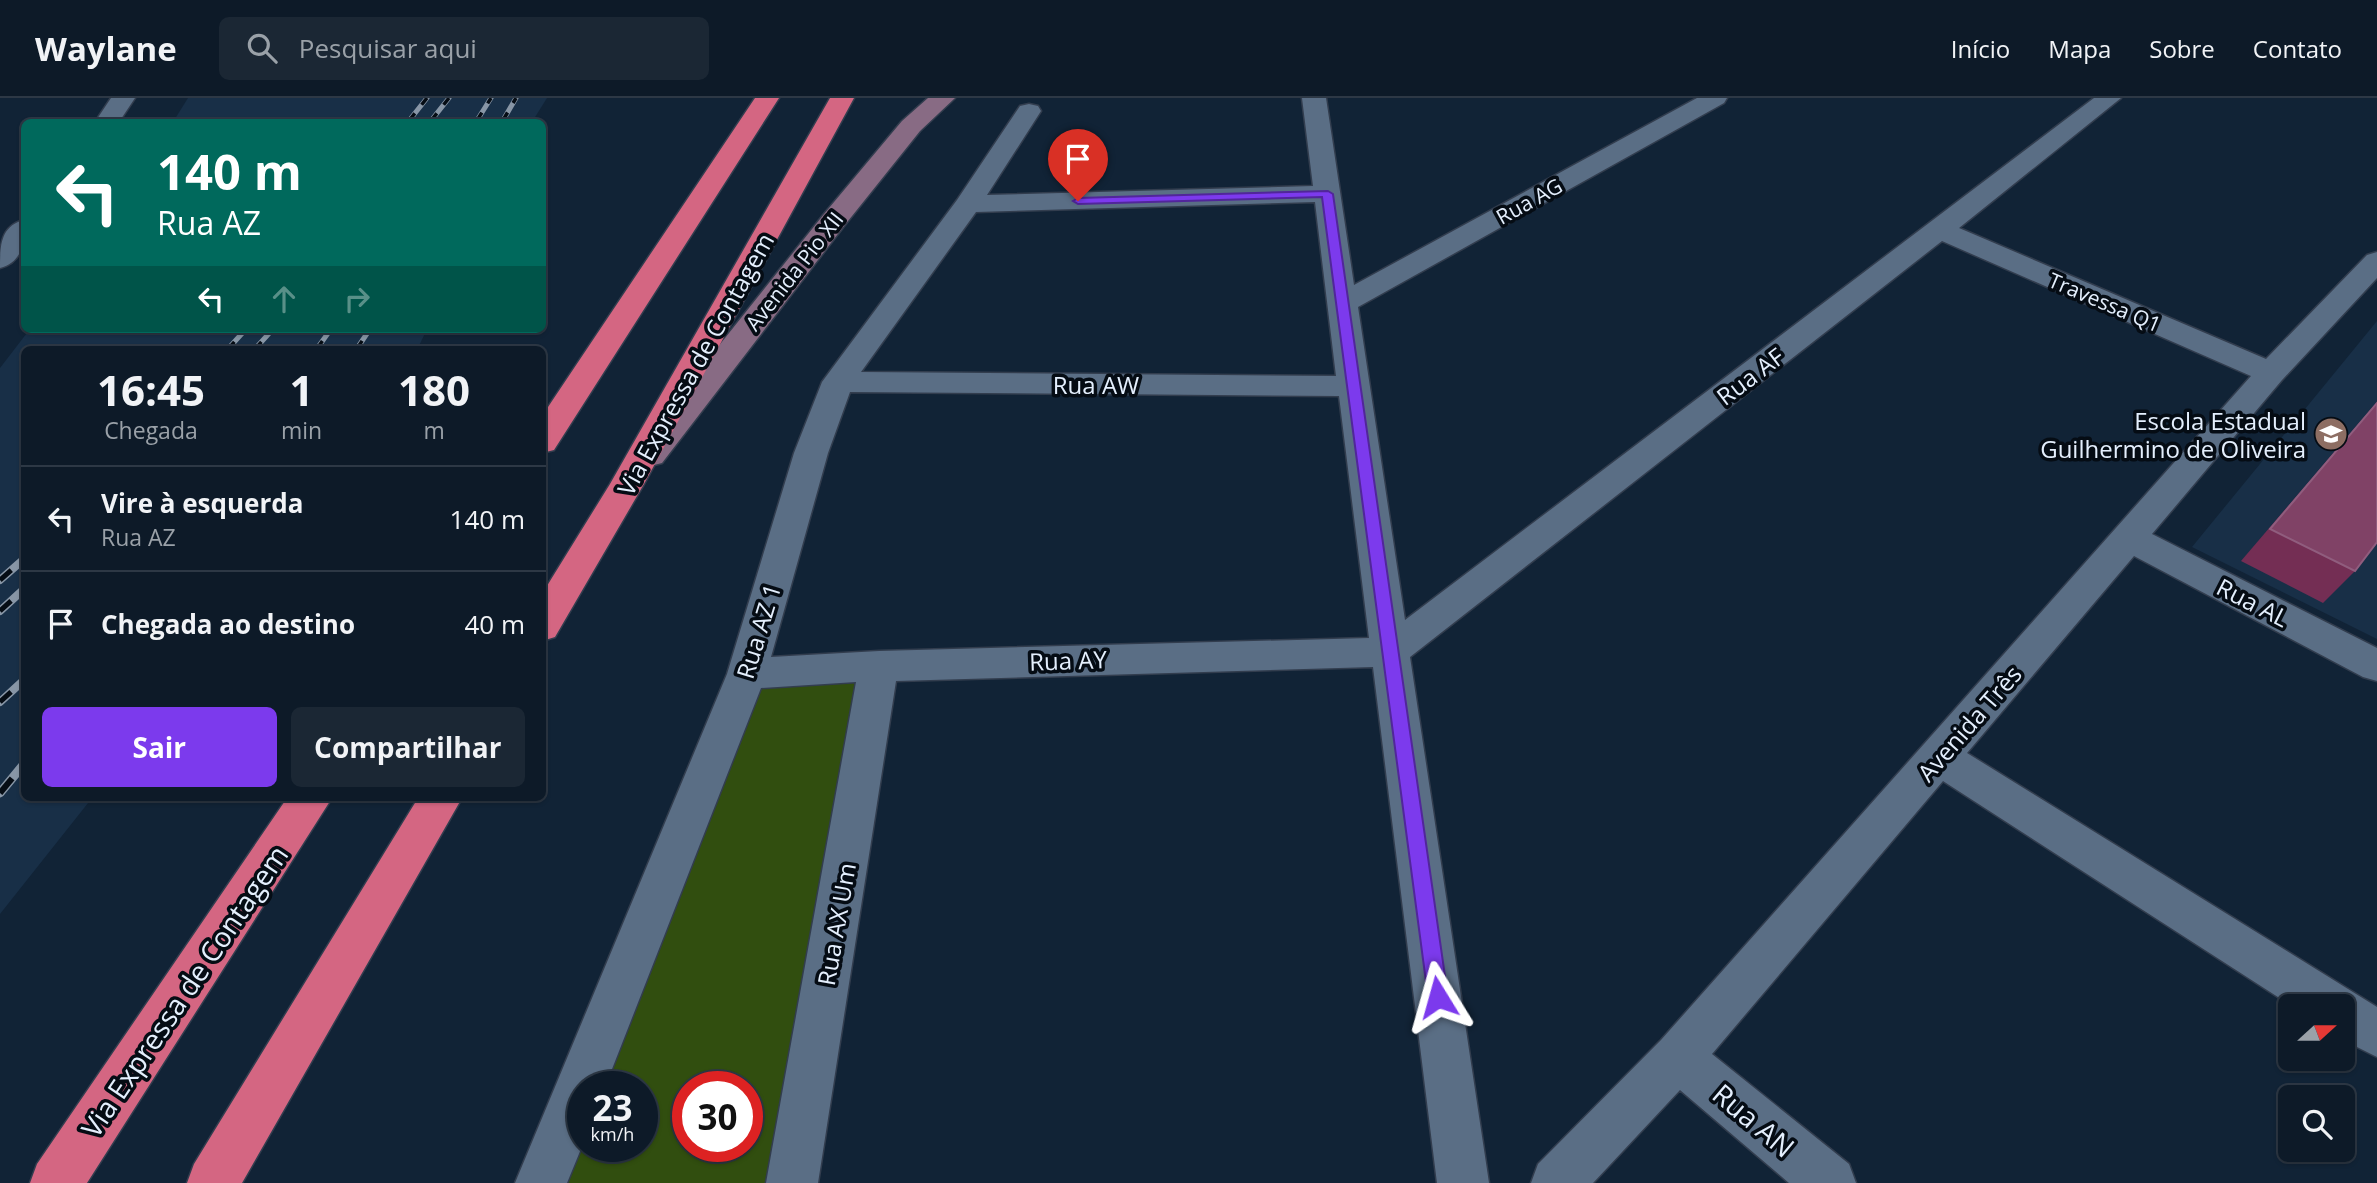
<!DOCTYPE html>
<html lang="pt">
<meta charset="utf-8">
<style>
body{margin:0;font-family:"Open Sans",sans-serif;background:#1b2734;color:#f1f3f6;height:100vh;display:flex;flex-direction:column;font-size:26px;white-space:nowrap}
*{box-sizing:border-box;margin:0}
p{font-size:23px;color:#9aa1a8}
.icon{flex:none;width:38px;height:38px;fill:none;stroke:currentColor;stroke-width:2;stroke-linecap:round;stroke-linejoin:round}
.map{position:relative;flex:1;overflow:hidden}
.side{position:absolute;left:21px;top:248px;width:525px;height:455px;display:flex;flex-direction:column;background:#0d1a28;border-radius:10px;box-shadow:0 2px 5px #0004,0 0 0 2px #2d3845}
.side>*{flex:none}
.hud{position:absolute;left:21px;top:21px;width:525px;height:214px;border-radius:10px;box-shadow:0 2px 5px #0004,0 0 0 2px #2d3845;background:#00695c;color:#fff;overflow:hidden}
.needle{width:46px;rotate:69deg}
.buttons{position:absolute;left:2278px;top:896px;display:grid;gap:14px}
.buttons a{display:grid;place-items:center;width:77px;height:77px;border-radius:10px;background:#0d1a28;box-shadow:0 2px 5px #0004,0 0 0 2px #2d3845;font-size:35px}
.speed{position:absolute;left:567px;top:973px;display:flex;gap:14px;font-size:35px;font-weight:700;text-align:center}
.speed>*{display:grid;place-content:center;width:91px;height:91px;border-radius:50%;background:#0d1a28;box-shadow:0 2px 5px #0004,0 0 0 2px #2d3845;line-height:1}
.speed small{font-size:18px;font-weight:400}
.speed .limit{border:10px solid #d22;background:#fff;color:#111}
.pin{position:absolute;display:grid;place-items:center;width:60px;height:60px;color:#fff;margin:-72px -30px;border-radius:50% 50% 50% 0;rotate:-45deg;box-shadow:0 0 7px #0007}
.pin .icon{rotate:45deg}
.me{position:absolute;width:77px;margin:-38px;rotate:352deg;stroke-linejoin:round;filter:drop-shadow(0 0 5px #0008)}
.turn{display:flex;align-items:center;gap:24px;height:147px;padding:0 21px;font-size:32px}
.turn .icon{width:91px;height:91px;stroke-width:2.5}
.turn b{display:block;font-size:49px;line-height:60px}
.lanes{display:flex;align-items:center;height:66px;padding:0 21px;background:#0003;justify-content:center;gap:35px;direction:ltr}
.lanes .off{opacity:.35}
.eta{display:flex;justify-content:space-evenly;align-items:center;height:119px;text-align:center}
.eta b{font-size:42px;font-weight:700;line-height:49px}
.cta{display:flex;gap:14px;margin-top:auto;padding:14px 21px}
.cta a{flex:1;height:80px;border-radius:10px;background:#7c3aed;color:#fff;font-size:28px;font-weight:700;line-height:80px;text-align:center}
.cta a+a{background:#1b2734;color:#f1f3f6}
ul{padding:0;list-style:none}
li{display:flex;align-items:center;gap:21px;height:105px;padding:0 21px;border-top:2px solid #2d3845}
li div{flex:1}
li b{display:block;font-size:26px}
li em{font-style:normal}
header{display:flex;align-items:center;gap:42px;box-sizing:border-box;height:98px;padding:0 35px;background:#0d1a28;border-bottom:2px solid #2d3845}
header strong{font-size:33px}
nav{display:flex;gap:38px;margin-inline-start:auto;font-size:24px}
.search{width:490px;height:63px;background:#1b2734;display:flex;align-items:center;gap:18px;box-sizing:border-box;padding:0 24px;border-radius:10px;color:#9aa1a8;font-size:26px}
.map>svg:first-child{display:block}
</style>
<header>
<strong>Waylane</strong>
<div class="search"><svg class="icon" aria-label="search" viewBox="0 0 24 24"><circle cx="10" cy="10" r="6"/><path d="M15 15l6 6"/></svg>Pesquisar aqui</div>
<nav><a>Início</a><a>Mapa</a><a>Sobre</a><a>Contato</a></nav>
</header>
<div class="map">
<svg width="2377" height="1085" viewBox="0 0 2377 1085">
<rect width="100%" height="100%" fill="#112336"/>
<path fill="#182f47" d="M188,0H547L532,24H173Z
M2377,223V541L2192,449Z
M30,231H427L417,252H24V700H92L0,816V270Z"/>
<path fill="#314e0f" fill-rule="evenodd" d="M876,571L786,1085H548L583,1001V1048H642V989H588L760,575ZM688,989H747V1048H688Z"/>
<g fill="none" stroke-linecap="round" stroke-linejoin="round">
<defs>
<path id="minor" d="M111,0H135L119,24H95Z
M1302,0H1326L1354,187L1697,0H1727L1724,5L1358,209L1405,522L2094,0H2121L1959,130L2266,261L2367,157L2377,154V180L2282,282L2152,436L2377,550V583L2363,579L2134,458L1967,655L2377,909V959L2343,942V908H2292L1943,683L1712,956L1849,1066L1856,1085H1789L1680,992L1593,1085H1531L1538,1066L1661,942L2251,278L1942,143L1410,559L1489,1085H1437L1373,569L896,583L818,1085H766L856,584L761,590L605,989H583V1046L567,1085H515L727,576L794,355L822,284L957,102L1020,8L1029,6L1038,8L1041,13L987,97L1313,88ZM1315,104L1336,278L861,274L976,114ZM850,294L1339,298L1369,540L879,553L771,559L828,355Z
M24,122C26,142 23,164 0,170C0,149 0,128 24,122Z"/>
<path id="secondary" d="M928,0H955L920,33L844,128L662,365L650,368L638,365L633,357L638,349L824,116L902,23Z"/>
<path id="trunk" d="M755,0H779L554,352L542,355V318Z
M830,0H854L644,386L555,539L542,543V496L610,386Z
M287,700H332L87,1085H30L37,1066Z
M418,700H462L242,1085H187L194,1066Z"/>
</defs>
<use href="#minor" stroke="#323d4e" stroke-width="3"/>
<use href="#secondary" stroke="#323d4e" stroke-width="3"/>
<use href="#trunk" stroke="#323d4e" stroke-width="3"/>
<use href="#minor" fill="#5a6e85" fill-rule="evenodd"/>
<use href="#secondary" fill="#886b84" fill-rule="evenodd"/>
<use href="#trunk" fill="#d46682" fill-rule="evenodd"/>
<defs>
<path id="rail-far2" d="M408,24L427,0
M430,24L449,0
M476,24L491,0
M502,24L516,0
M227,252L246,231
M254,252L273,231
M316,252L331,231
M356,252L370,231"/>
<path id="rail-far1" d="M0,482L24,461
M0,513L24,491
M0,604L24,582"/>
<path id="rail" d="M0,695L24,666"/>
</defs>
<use href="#rail-far2" stroke="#8896a6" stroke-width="5"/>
<use href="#rail-far1" stroke="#8896a6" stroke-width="8"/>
<use href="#rail" stroke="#8896a6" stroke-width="9"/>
<use href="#rail-far2" stroke="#050c14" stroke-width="3.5" stroke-dasharray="11" stroke-linecap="butt"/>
<use href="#rail-far1" stroke="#050c14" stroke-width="5" stroke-dasharray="15" stroke-linecap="butt"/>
<use href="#rail" stroke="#050c14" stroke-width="6" stroke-dasharray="19" stroke-linecap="butt"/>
</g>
<path fill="#742e54" d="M2377,304V444L2355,473L2323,505L2241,463Z"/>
<path fill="#804266" stroke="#905d7e" stroke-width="2" d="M2377,305V444L2355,473L2270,431Z"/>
<path fill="#7c3aed" stroke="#51269a" stroke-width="2" d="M1328,93L1333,96L1448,899L1445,906L1438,908L1431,906L1428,899L1322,99L1078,106L1073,103L1078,100Z"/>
<defs>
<symbol id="school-disc" viewBox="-11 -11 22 22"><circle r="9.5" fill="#8d6e63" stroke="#050c14"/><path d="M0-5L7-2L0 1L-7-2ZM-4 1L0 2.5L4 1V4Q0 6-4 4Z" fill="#fff"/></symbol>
</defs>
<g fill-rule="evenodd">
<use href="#school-disc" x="2312" y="317" width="38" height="38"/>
</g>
<g text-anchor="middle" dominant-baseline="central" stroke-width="7" stroke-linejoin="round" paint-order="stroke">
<g font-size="21" fill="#e4effd" stroke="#050c14">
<text transform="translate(1529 103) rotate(-29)">Rua AG</text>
<text transform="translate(794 173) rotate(-52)">Avenida Pio XII</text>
<text transform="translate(2105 204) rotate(23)">Travessa Q1</text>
</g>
<g font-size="24" fill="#e4effd" stroke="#050c14">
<text transform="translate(695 266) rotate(-61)">Via Expressa de Contagem</text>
<text transform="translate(1750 278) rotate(-37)">Rua AF</text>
<text x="1096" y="286">Rua AW</text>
<text transform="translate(2253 504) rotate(27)">Rua AL</text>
<text transform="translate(758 533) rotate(-73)">Rua AZ 1</text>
<text transform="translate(1068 562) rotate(-2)">Rua AY</text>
<text transform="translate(1969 625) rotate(-49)">Avenida Três</text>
<text transform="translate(836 826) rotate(-80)">Rua AX Um</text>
</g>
<g font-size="24" fill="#e4effd" stroke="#050c14" text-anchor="end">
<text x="2306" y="322">Escola Estadual<tspan x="2306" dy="28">Guilhermino de Oliveira</tspan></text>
</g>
<g font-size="28" fill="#e4effd" stroke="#050c14">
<text transform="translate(184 893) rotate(-56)">Via Expressa de Contagem</text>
<text transform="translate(1754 1022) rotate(40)">Rua AN</text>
</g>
</g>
</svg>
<div class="buttons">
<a><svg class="needle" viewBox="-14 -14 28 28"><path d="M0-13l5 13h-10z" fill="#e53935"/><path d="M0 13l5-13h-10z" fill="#9aa1a8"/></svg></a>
<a><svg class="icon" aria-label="search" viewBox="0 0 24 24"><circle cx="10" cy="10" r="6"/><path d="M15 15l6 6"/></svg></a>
</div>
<div class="speed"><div>23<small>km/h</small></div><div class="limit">30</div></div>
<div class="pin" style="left:1078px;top:103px;background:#d93025"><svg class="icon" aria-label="arrive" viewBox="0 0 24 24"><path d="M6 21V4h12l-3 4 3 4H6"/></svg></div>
<svg class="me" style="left:1438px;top:899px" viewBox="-20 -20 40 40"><path d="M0-17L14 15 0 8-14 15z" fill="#7c3aed" stroke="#fff" stroke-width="4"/></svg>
<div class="hud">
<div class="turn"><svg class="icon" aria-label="left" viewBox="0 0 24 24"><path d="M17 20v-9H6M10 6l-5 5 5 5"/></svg><div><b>140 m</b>Rua AZ</div></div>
<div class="lanes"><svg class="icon" aria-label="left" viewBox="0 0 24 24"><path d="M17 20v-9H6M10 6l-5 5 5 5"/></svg><svg class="icon off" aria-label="ahead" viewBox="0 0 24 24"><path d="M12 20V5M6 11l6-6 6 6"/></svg><svg class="icon off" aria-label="right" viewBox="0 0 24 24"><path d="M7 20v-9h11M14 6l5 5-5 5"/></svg></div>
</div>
<section class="side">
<div class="eta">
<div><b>16:45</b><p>Chegada</p></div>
<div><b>1</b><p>min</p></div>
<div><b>180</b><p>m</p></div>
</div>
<ul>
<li><svg class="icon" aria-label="left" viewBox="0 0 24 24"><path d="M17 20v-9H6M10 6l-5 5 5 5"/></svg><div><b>Vire à esquerda</b><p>Rua AZ</p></div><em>140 m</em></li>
<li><svg class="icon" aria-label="arrive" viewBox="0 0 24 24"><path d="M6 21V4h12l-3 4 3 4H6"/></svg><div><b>Chegada ao destino</b></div><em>40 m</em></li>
</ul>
<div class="cta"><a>Sair</a><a>Compartilhar</a></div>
</section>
</div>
